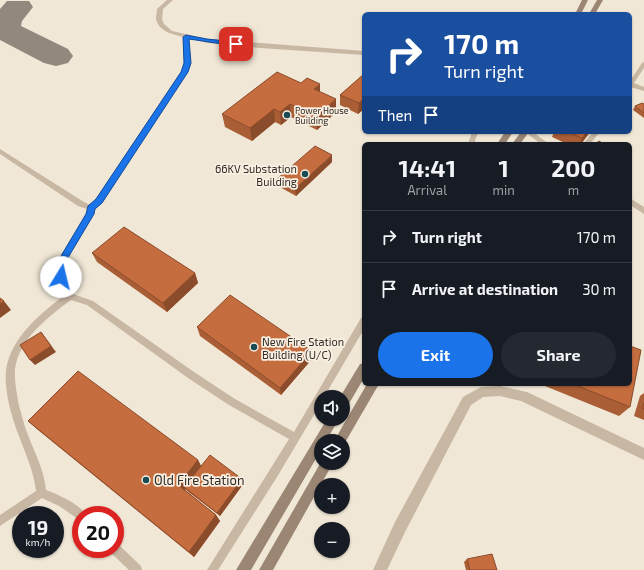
<!DOCTYPE html>
<meta charset="utf-8">
<style>
body{margin:0;font-family:"Exo 2",sans-serif;background:#242831;color:#f1f3f6;height:100vh;display:flex;flex-direction:column;font-size:15px;white-space:nowrap}
*{box-sizing:border-box;margin:0}
p{font-size:13px;color:#9ea1a6}
.icon{flex:none;width:22px;height:22px;fill:none;stroke:currentColor;stroke-width:2;stroke-linecap:round;stroke-linejoin:round}
.map{position:relative;flex:1;overflow:hidden}
.details{position:absolute;left:362px;top:142px;width:270px;height:244px;display:flex;flex-direction:column;background:#171b24;border-radius:6px;box-shadow:0 1px 3px #0004}
.details>*{flex:none}
.guide{position:absolute;left:362px;top:12px;width:270px;height:122px;border-radius:6px;box-shadow:0 1px 3px #0004;background:#1a4fa0;color:#fff;overflow:hidden}
.controls{position:absolute;left:314px;top:390px;display:grid;gap:8px}
.controls a{display:grid;place-items:center;width:36px;height:36px;border-radius:50%;background:#171b24;box-shadow:0 1px 3px #0004;font-size:20px}
.speed{position:absolute;left:12px;top:506px;display:flex;gap:8px;font-size:20px;font-weight:700;text-align:center}
.speed>*{display:grid;place-content:center;width:52px;height:52px;border-radius:50%;background:#171b24;box-shadow:0 1px 3px #0004;line-height:1}
.speed small{font-size:10px;font-weight:400}
.speed .limit{border:6px solid #d22;background:#fff;color:#111}
.pin{position:absolute;display:grid;place-items:center;width:34px;height:34px;color:#fff;margin:-17px;border-radius:8px;box-shadow:0 2px 6px #0006}
.me{position:absolute;width:44px;margin:-22px;rotate:9deg;stroke-linejoin:round;filter:drop-shadow(0 0 3px #0008)}
.turn{display:flex;align-items:center;gap:14px;height:84px;padding:0 16px;font-size:18px}
.turn .icon{width:52px;height:52px;stroke-width:2.5}
.turn b{display:block;font-size:28px;line-height:34px}
.then{display:flex;align-items:center;height:38px;padding:0 16px;background:#0003;gap:8px;font-size:15px}
.eta{display:flex;justify-content:space-evenly;align-items:center;height:68px;text-align:center}
.eta b{font-size:24px;font-weight:700;line-height:28px}
.action{display:flex;gap:8px;margin-top:auto;padding:8px 16px}
.action a{flex:1;height:46px;border-radius:24px;background:#1a73e8;color:#fff;font-size:16px;font-weight:700;line-height:46px;text-align:center}
.action a+a{background:#242831;color:#f1f3f6}
ul{padding:0;list-style:none}
li{display:flex;align-items:center;gap:12px;height:52px;padding:0 16px;border-top:1px solid #363941}
li div{flex:1}
li b{display:block;font-size:15px}
li em{font-style:normal}
.map>svg:first-child{display:block}
</style>
<div class="map">
<svg width="644" height="570" viewBox="0 0 644 570">
<rect width="100%" height="100%" fill="#f0e7d6"/>
<g fill="none" stroke-linecap="round" stroke-linejoin="round">
<path fill="#92897e" fill-rule="evenodd" d="M7,1H29L33,7L22,21L21,26L68,49L73,56L68,63L56,66L44,63L0,40V9Z"/>
<path fill="#c8b7a3" fill-rule="evenodd" d="M167,0H173L163,9L162,19L164,24L172,31L207,39L364,51V55L260,48L207,43L189,38L190,63L187,72L102,203L94,209V214L66,261L65,275L73,294L93,301L194,372L235,399L294,432L361,318L364,317V329L324,397H321V403L277,477L218,570H207L289,439L229,405L188,378L87,305L71,300C48,317 19,339 15,369C14,381 17,394 19,406C22,415 24,426 28,435C35,454 44,469 46,490C57,494 80,504 86,515H81V521L59,506L42,498L0,526V515L36,491C33,468 26,456 19,436C11,416 4,390 6,370C11,337 41,313 65,295L57,275L58,261L86,214L87,209L78,206L0,154V149L84,202L90,205L96,199L181,72L184,63L183,37C173,34 159,32 156,19C156,16 157,12 157,9Z
M644,62V68L634,83L644,87V91L630,87V81L642,63Z
M472,132H478L474,144H468Z
M525,132H533L549,144H541Z
M593,132H600L590,144H583Z
M630,198L644,207V214L630,205Z
M115,544L119,545L141,566L142,570H129L111,553L110,549H115Z"/>
<path fill="#c8b7a3" fill-rule="evenodd" d="M500,386L527,392L644,448V460L521,401L500,396L483,397L471,405L405,532L387,570H373L395,522L463,397L481,387Z"/>
<path fill="#9b8674" fill-rule="evenodd" d="M582,0H588L581,14H575Z
M597,0H603L595,14H589Z
M505,132H513L505,144H497Z
M521,132H529L520,144H512Z
M364,363V378L347,407L343,408V397H340L360,364Z
M367,384H379L343,446V441H334Z
M327,419H339L326,441H321V450L251,570H236Z
M321,462V463H333L273,570H259Z"/>
</g>
<path fill="#aa5e36" d="M364,74V109L358,114L340,105V95Z
M301,83L336,99V112L317,130L291,117L281,125L275,122L252,141L225,127L222,114Z
M644,104V118L633,110L635,106Z
M554,132H590L581,144H567L552,137Z
M332,162L296,196L278,186L277,179Z
M92,253L195,273L198,283L167,312L97,262Z
M197,327L312,351V359L281,395L200,336Z
M540,384H630V407L619,416Z
M644,393V420L634,416L640,396Z
M28,421L198,460L201,466L244,483L220,516L187,491L186,489L185,490L216,515L220,521L194,557L38,430Z
M467,559L497,570H466L464,562Z"/>
<path fill="#8b4c2c" d="M320,84V97L314,89Z
M336,99V112L317,130V116Z
M364,99V109L358,114L359,103Z
M290,104L291,117L281,125L280,112Z
M274,109L275,122L252,141L250,128Z
M587,132H590L581,144H580L582,138Z
M332,155V162L296,196L295,189Z
M195,273L198,283L167,312L163,303Z
M4,301L11,310L0,318V304Z
M41,332L56,352L35,365L30,360Z
M312,351V359L281,395L280,388Z
M198,460L202,468L184,487L186,489L183,492L178,485Z
M242,479L244,483L220,516L217,513Z
M216,515L220,521L194,557L189,552Z"/>
<path fill="#c66d3f" stroke="#8b4c2c" d="M277,72L301,83L307,78L320,84L314,89L336,99L317,116L290,104L280,112L274,109L250,128L222,114Z
M364,74V99L359,103L340,95Z
M642,103L644,104V113L635,106Z
M567,132H587L582,138Z
M599,141L604,144H595Z
M315,146L332,155L295,189L277,179Z
M124,227L195,273L163,303L92,253Z
M230,295L312,351L280,388L197,327Z
M0,298L4,301L0,304Z
M41,332L51,346L30,360L20,345Z
M630,346L641,350L630,407L573,384H630Z
M78,371L198,460L178,485L216,515L189,552L28,421Z
M644,403V409L642,408Z
M210,455L242,479L217,513L184,487Z
M492,554L497,570H470L467,559Z"/>
<path fill="#1a73e8" stroke="#114b97" d="M186,35L207,39L236,42L239,44L236,46L189,39L191,63L188,72L102,203L95,209L94,214L66,261L64,279H57L56,268L58,261L86,214L88,206L96,199L181,72L184,63L183,37Z"/>
<g fill="#1b4a53" stroke="#f8f0e2" stroke-width="1.5">
<circle cx="287" cy="115" r="4"/>
<circle cx="305" cy="174" r="4"/>
<circle cx="254" cy="347" r="4"/>
<circle cx="146" cy="480" r="4"/>
</g>
<g text-anchor="middle" dominant-baseline="central" stroke-width="3.5" stroke-linejoin="round" paint-order="stroke">
<g font-size="9" fill="#332b25" stroke="#f8f0e2" text-anchor="start">
<text x="295" y="110">Power House<tspan x="295" dy="10">Building</tspan></text>
</g>
<g font-size="11" fill="#332b25" stroke="#f8f0e2" text-anchor="end">
<text x="297" y="168">66KV Substation<tspan x="297" dy="13">Building</tspan></text>
<text x="262" y="341" text-anchor="start">New Fire Station<tspan x="262" dy="13">Building (U/C)</tspan></text>
</g>
<g font-size="13" fill="#332b25" stroke="#f8f0e2" text-anchor="start">
<text x="154" y="480">Old Fire Station</text>
</g>
</g>
</svg>
<div class="controls">
<a><svg class="icon" aria-label="sound" viewBox="0 0 24 24"><path d="M4 9h4l5-4v14l-5-4H4zM17 9q2 3 0 6"/></svg></a>
<a><svg class="icon" aria-label="layers" viewBox="0 0 24 24"><path d="M12 4l9 5-9 5-9-5zM3 14l9 5 9-5"/></svg></a>
<a>+</a>
<a>−</a>
</div>
<div class="speed"><div>19<small>km/h</small></div><div class="limit">20</div></div>
<div class="pin" style="left:236px;top:44px;background:#d93025"><svg class="icon" aria-label="arrive" viewBox="0 0 24 24"><path d="M6 21V4h12l-3 4 3 4H6"/></svg></div>
<svg class="me" style="left:61px;top:277px" viewBox="-20 -20 40 40"><circle r="19" fill="#fff"/><path d="M0-13L10 11 0 6-10 11z" fill="#1a73e8"/></svg>
<div class="guide">
<div class="turn"><svg class="icon" aria-label="right" viewBox="0 0 24 24"><path d="M7 20v-9h11M14 6l5 5-5 5"/></svg><div><b>170 m</b>Turn right</div></div>
<div class="then">Then<svg class="icon" aria-label="arrive" viewBox="0 0 24 24"><path d="M6 21V4h12l-3 4 3 4H6"/></svg></div>
</div>
<section class="details">
<div class="eta">
<div><b>14:41</b><p>Arrival</p></div>
<div><b>1</b><p>min</p></div>
<div><b>200</b><p>m</p></div>
</div>
<ul>
<li><svg class="icon" aria-label="right" viewBox="0 0 24 24"><path d="M7 20v-9h11M14 6l5 5-5 5"/></svg><div><b>Turn right</b></div><em>170 m</em></li>
<li><svg class="icon" aria-label="arrive" viewBox="0 0 24 24"><path d="M6 21V4h12l-3 4 3 4H6"/></svg><div><b>Arrive at destination</b></div><em>30 m</em></li>
</ul>
<div class="action"><a>Exit</a><a>Share</a></div>
</section>
</div>
